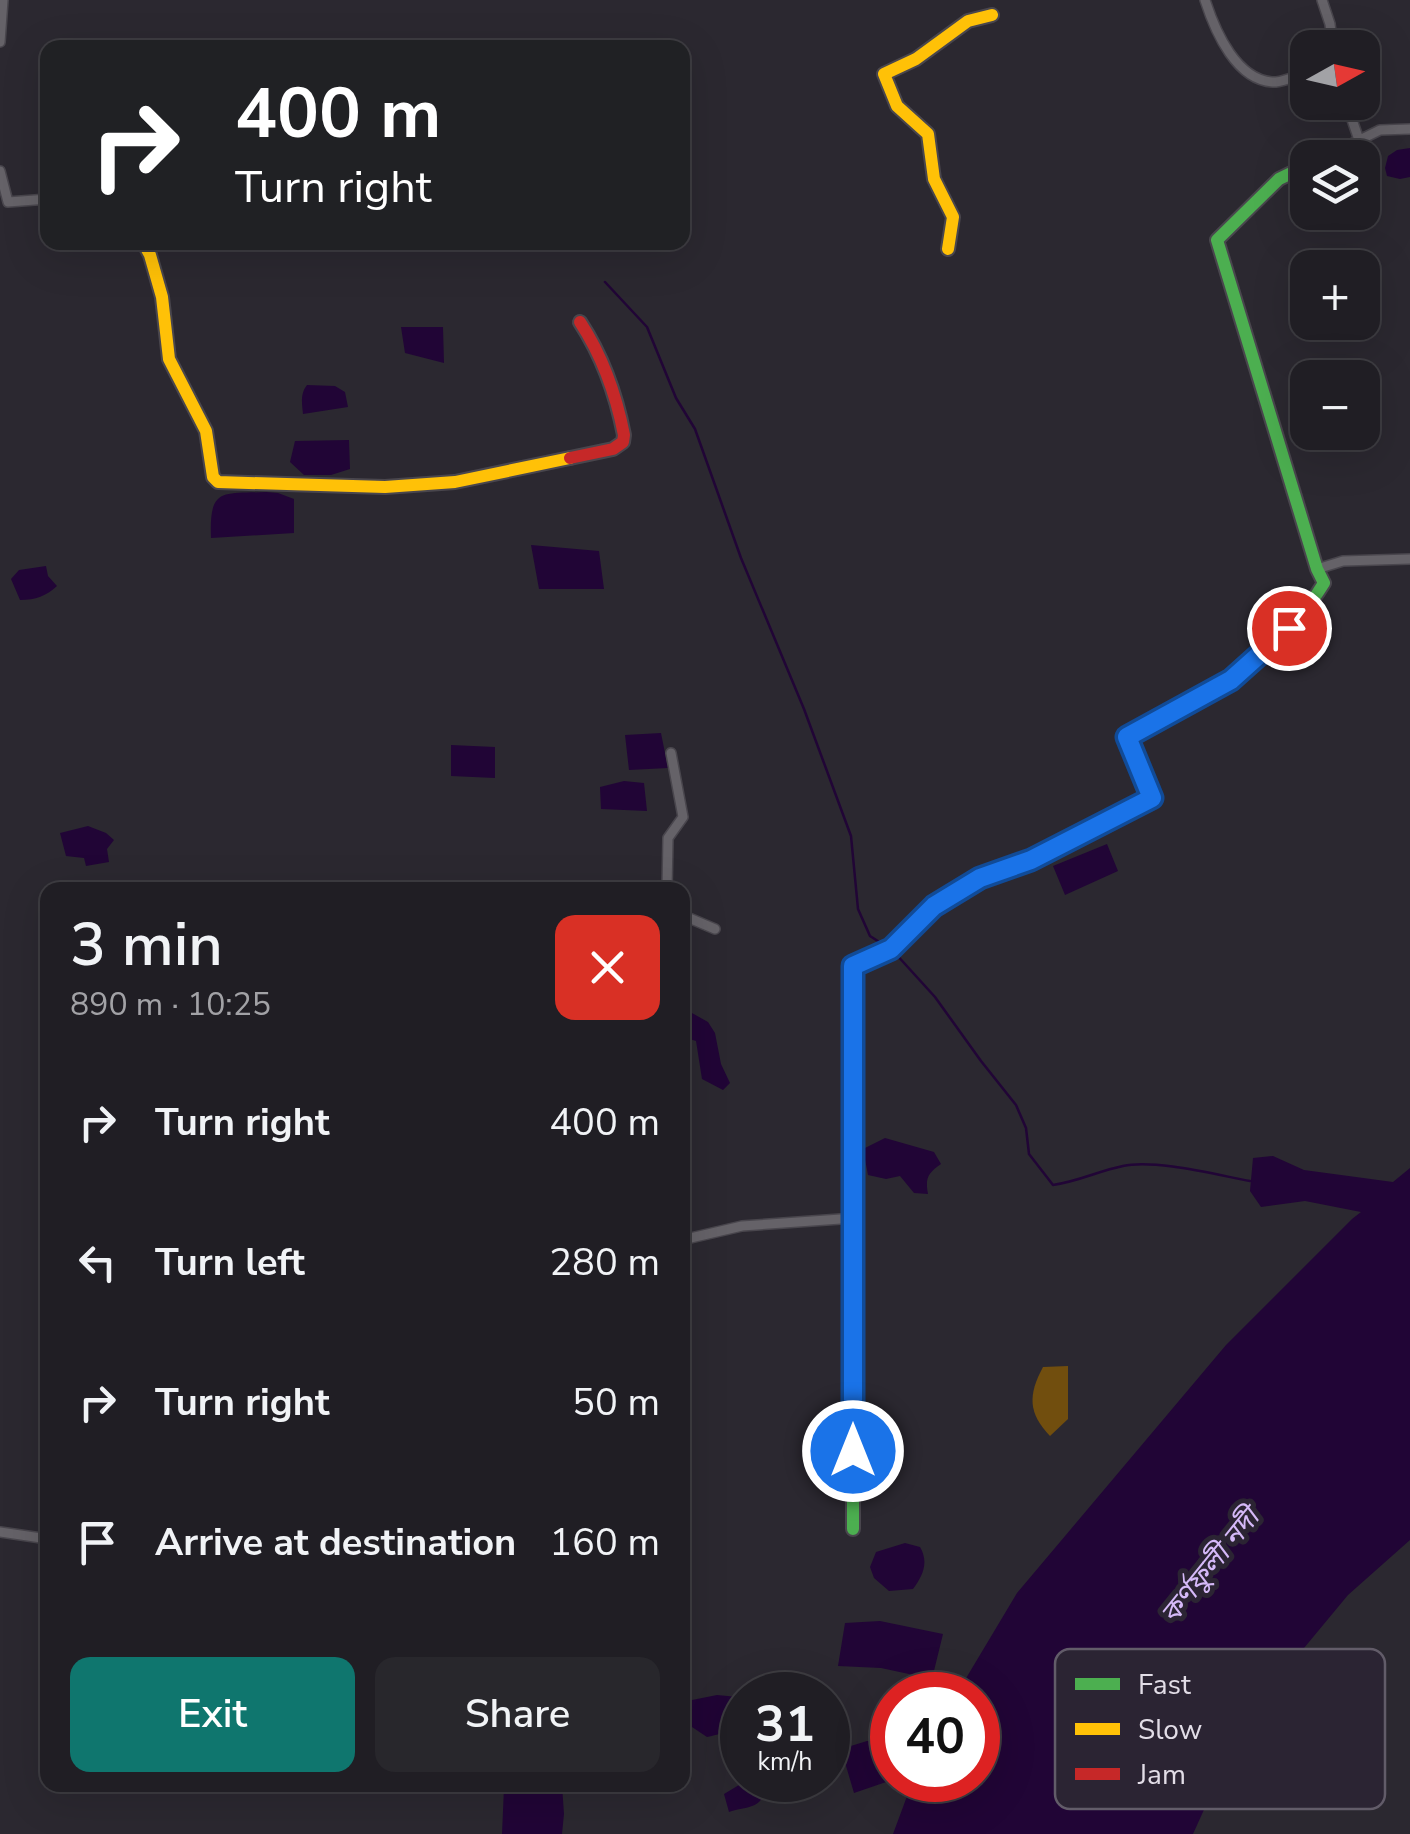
<!DOCTYPE html>
<meta charset="utf-8">
<style>
body{margin:0;font-family:"Nunito Sans","Noto Sans Bengali",sans-serif;background:#28272c;color:#f1f3f6;height:100vh;display:flex;flex-direction:column;font-size:38px;white-space:nowrap}
*{box-sizing:border-box;margin:0}
p{font-size:32px;color:#a2a2a6}
.icon{flex:none;width:55px;height:55px;fill:none;stroke:currentColor;stroke-width:2;stroke-linecap:round;stroke-linejoin:round}
.map{position:relative;flex:1;overflow:hidden}
.details{position:absolute;left:40px;top:882px;width:650px;height:910px;display:flex;flex-direction:column;background:#201e24;border-radius:20px;box-shadow:0 10px 40px #0002,0 0 0 2px #3d3c41}
.details>*{flex:none}
.banner{position:absolute;left:40px;top:40px;width:650px;height:210px;border-radius:20px;box-shadow:0 10px 40px #0002,0 0 0 2px #3d3c41;background:#202124;color:#fff;overflow:hidden}
.needle{width:65px;rotate:82deg}
.fabs{position:absolute;left:1290px;top:30px;display:grid;gap:20px}
.fabs a{display:grid;place-items:center;width:90px;height:90px;border-radius:20px;background:#201e24;box-shadow:0 10px 40px #0002,0 0 0 2px #3d3c41;font-size:50px}
.speed{position:absolute;left:720px;top:1672px;display:flex;gap:20px;font-size:50px;font-weight:700;text-align:center}
.speed>*{display:grid;place-content:center;width:130px;height:130px;border-radius:50%;background:#201e24;box-shadow:0 10px 40px #0002,0 0 0 2px #3d3c41;line-height:1}
.speed small{font-size:25px;font-weight:400}
.speed .limit{border:15px solid #d22;background:#fff;color:#111}
.pin{position:absolute;display:grid;place-items:center;width:85px;height:85px;color:#fff;margin:-42px;border:5px solid #fff;border-radius:50%;box-shadow:0 2px 10px #0007}
.me{position:absolute;width:110px;margin:-55px;rotate:0deg;stroke-linejoin:round;filter:drop-shadow(0 0 8px #0008)}
.turn{display:flex;align-items:center;gap:35px;height:210px;padding:0 30px;font-size:45px}
.turn .icon{width:130px;height:130px;stroke-width:2.5}
.turn b{display:block;font-size:70px;line-height:85px}
.round{display:grid;place-items:center;flex:none;width:105px;height:105px;border-radius:20px;background:#28272c}
.head{display:flex;align-items:center;justify-content:space-between;height:170px;padding:0 30px}
h1{font-size:60px;font-weight:600;line-height:75px}
.primary-button{display:flex;gap:20px;margin-top:auto;padding:20px 30px}
.primary-button a{flex:1;height:115px;border-radius:20px;background:#0f766e;color:#fff;font-size:40px;font-weight:600;line-height:115px;text-align:center}
.primary-button a+a{background:#28272c;color:#f1f3f6}
ul{padding:0;list-style:none}
li{display:flex;align-items:center;gap:30px;height:140px;padding:0 30px}
li div{flex:1}
li b{display:block;font-size:38px}
li em{font-style:normal}
.map>svg:first-child{display:block}
</style>
<div class="map">
<svg width="1410" height="1834" viewBox="0 0 1410 1834">
<rect width="100%" height="100%" fill="#2b2830"/>
<path fill="#714e0e" d="M1068,1366V1419L1050,1436C1028,1413 1028,1395 1043,1367Z"/>
<path fill="#210536" d="M1410,148V177L1400,179L1387,176L1385,168L1388,156L1397,150Z
M401,327H443L444,363L405,353Z
M307,385L335,386L345,392L348,407L303,414C302,403 300,394 307,385Z
M349,440L350,469L331,475H304L290,462L295,441Z
M266,492L278,493L294,499V533L211,538C209,487 222,494 266,492Z
M531,545L599,551L604,589H539Z
M46,566L48,576L57,586C46,596 36,600 20,600L11,579L19,570Z
M661,733L668,768L629,770L625,735Z
M451,745L495,747V778L451,776Z
M624,781L644,783L647,811L601,809L600,787Z
M88,826L106,833L114,840L107,849L109,862L86,866L84,858L66,856L60,833Z
M1107,844L1118,871L1065,895L1053,866Z
M683,1008L708,1022L715,1033L721,1064L730,1083L723,1090L702,1079L696,1041L683,1037Z
M885,1138L934,1152L941,1164C928,1173 925,1178 928,1194L914,1193L900,1176L886,1179L868,1175L863,1149Z
M1273,1156L1304,1170L1393,1182L1410,1168V1540L1348,1595L1245,1719L1193,1834H893L913,1780H978V1695H956L1017,1593L1226,1345L1352,1219L1361,1212L1305,1201L1261,1207L1250,1191L1253,1158Z
M905,1543L920,1547C929,1562 923,1576 913,1589L889,1591L874,1578L870,1567L876,1552Z
M880,1621L943,1634L932,1679L881,1668L838,1666L845,1623Z
M717,1695L738,1697C741,1723 731,1733 707,1737L686,1723L687,1701Z
M867,1741L892,1742V1780L854,1793L841,1749Z
M506,1785H562L564,1814L562,1834H502L504,1787Z
M739,1785L767,1788C760,1810 748,1806 729,1812L724,1794Z"/>
<g fill="none" stroke-linecap="round" stroke-linejoin="round">
<path stroke="#210536" stroke-width="2.5" d="M605,282L647,327L676,398L695,429L741,558L804,709L851,836L858,909L870,936L884,945
M895,953L935,997L981,1061L1016,1105L1026,1128L1029,1154L1053,1185C1080,1181 1098,1171 1123,1166C1155,1159 1217,1175 1250,1181"/>
<defs>
<path id="street" d="M1205,0C1215,31 1237,83 1276,82C1286,81 1298,75 1308,72
M1322,0L1330,24L1333,48
M0,42L3,0
M1346,102L1359,140
M1323,158L1380,130L1410,129
M0,171L8,202L48,199
M1317,569L1343,561L1410,559
M330,890V888
M667,890L668,838L683,817L671,753
M682,915L715,929
M682,1240L742,1226L855,1218
M0,1532L48,1539"/>
<path id="fast" d="M1241,671C1272,644 1303,618 1324,583L1317,569L1217,240L1279,179L1308,165
M853,1124V1529"/>
<path id="slow" d="M143,242L150,255L162,297L169,359L206,431L213,477L218,482L385,487L455,482L570,458
M948,249L953,217L934,179L928,134L897,106L884,74L916,59L968,21L992,15
M853,1124V966L891,949L933,906L981,878L1031,860L1152,798L1127,737L1231,680L1241,671"/>
<path id="jam" d="M570,458L613,449L623,442L624,435C616,394 603,357 580,322"/>
</defs>
<use href="#street" stroke="#49464d" stroke-width="12"/>
<use href="#fast" stroke="#49464d" stroke-width="16"/>
<use href="#slow" stroke="#49464d" stroke-width="16"/>
<use href="#jam" stroke="#49464d" stroke-width="16"/>
<use href="#street" stroke="#656268" stroke-width="9"/>
<use href="#fast" stroke="#4caf50" stroke-width="12"/>
<use href="#slow" stroke="#ffc107" stroke-width="12"/>
<use href="#jam" stroke="#c62828" stroke-width="12"/>
</g>
<g fill="none" stroke-linecap="round" stroke-linejoin="round">
<defs>
<path id="route" d="M853,1451V966L891,949L934,906L980,878L1031,860L1152,798L1127,737L1231,680L1289,628"/>
</defs>
<use href="#route" stroke="#114b97" stroke-width="25"/>
<use href="#route" stroke="#1a73e8" stroke-width="18"/>
</g>
<g text-anchor="middle" dominant-baseline="central" stroke-width="10" stroke-linejoin="round" paint-order="stroke">
<g font-size="28" font-style="italic" fill="#d5b9f8" stroke="#2b2433">
<text transform="translate(1210 1566) rotate(-51)">কর্ণফুলী নদী</text>
</g>
</g>
<rect x="1055" y="1649" width="330" height="160" rx="15" fill="#2b2433" stroke="#625c69" stroke-width="2.5"/>
<rect x="1075" y="1678" width="45" height="12" fill="#4caf50"/>
<rect x="1075" y="1723" width="45" height="12" fill="#ffc107"/>
<rect x="1075" y="1768" width="45" height="12" fill="#c62828"/>
<g font-size="28" fill="#e2dde7">
<text x="1138" y="1694">Fast</text>
<text x="1138" y="1739">Slow</text>
<text x="1138" y="1784">Jam</text>
</g>
</svg>
<div class="fabs">
<a><svg class="needle" viewBox="-14 -14 28 28"><path d="M0-13l5 13h-10z" fill="#e53935"/><path d="M0 13l5-13h-10z" fill="#a2a2a6"/></svg></a>
<a><svg class="icon" aria-label="layers" viewBox="0 0 24 24"><path d="M12 4l9 5-9 5-9-5zM3 14l9 5 9-5"/></svg></a>
<a>+</a>
<a>−</a>
</div>
<div class="speed"><div>31<small>km/h</small></div><div class="limit">40</div></div>
<div class="pin" style="left:1289px;top:628px;background:#d93025"><svg class="icon" aria-label="arrive" viewBox="0 0 24 24"><path d="M6 21V4h12l-3 4 3 4H6"/></svg></div>
<svg class="me" style="left:853px;top:1451px" viewBox="-20 -20 40 40"><circle r="17" fill="#1a73e8" stroke="#fff" stroke-width="3"/><path d="M0-11L8 9 0 5-8 9z" fill="#fff"/></svg>
<div class="banner">
<div class="turn"><svg class="icon" aria-label="right" viewBox="0 0 24 24"><path d="M7 20v-9h11M14 6l5 5-5 5"/></svg><div><b>400 m</b>Turn right</div></div>
</div>
<section class="details">
<div class="head"><div><h1>3 min</h1><p>890 m · 10:25</p></div><a class="round" style="background:#d93025;color:#fff"><svg class="icon" aria-label="close" viewBox="0 0 24 24"><path d="M6 6l12 12M18 6L6 18"/></svg></a></div>
<ul>
<li><svg class="icon" aria-label="right" viewBox="0 0 24 24"><path d="M7 20v-9h11M14 6l5 5-5 5"/></svg><div><b>Turn right</b></div><em>400 m</em></li>
<li><svg class="icon" aria-label="left" viewBox="0 0 24 24"><path d="M17 20v-9H6M10 6l-5 5 5 5"/></svg><div><b>Turn left</b></div><em>280 m</em></li>
<li><svg class="icon" aria-label="right" viewBox="0 0 24 24"><path d="M7 20v-9h11M14 6l5 5-5 5"/></svg><div><b>Turn right</b></div><em>50 m</em></li>
<li><svg class="icon" aria-label="arrive" viewBox="0 0 24 24"><path d="M6 21V4h12l-3 4 3 4H6"/></svg><div><b>Arrive at destination</b></div><em>160 m</em></li>
</ul>
<div class="primary-button"><a>Exit</a><a>Share</a></div>
</section>
</div>
